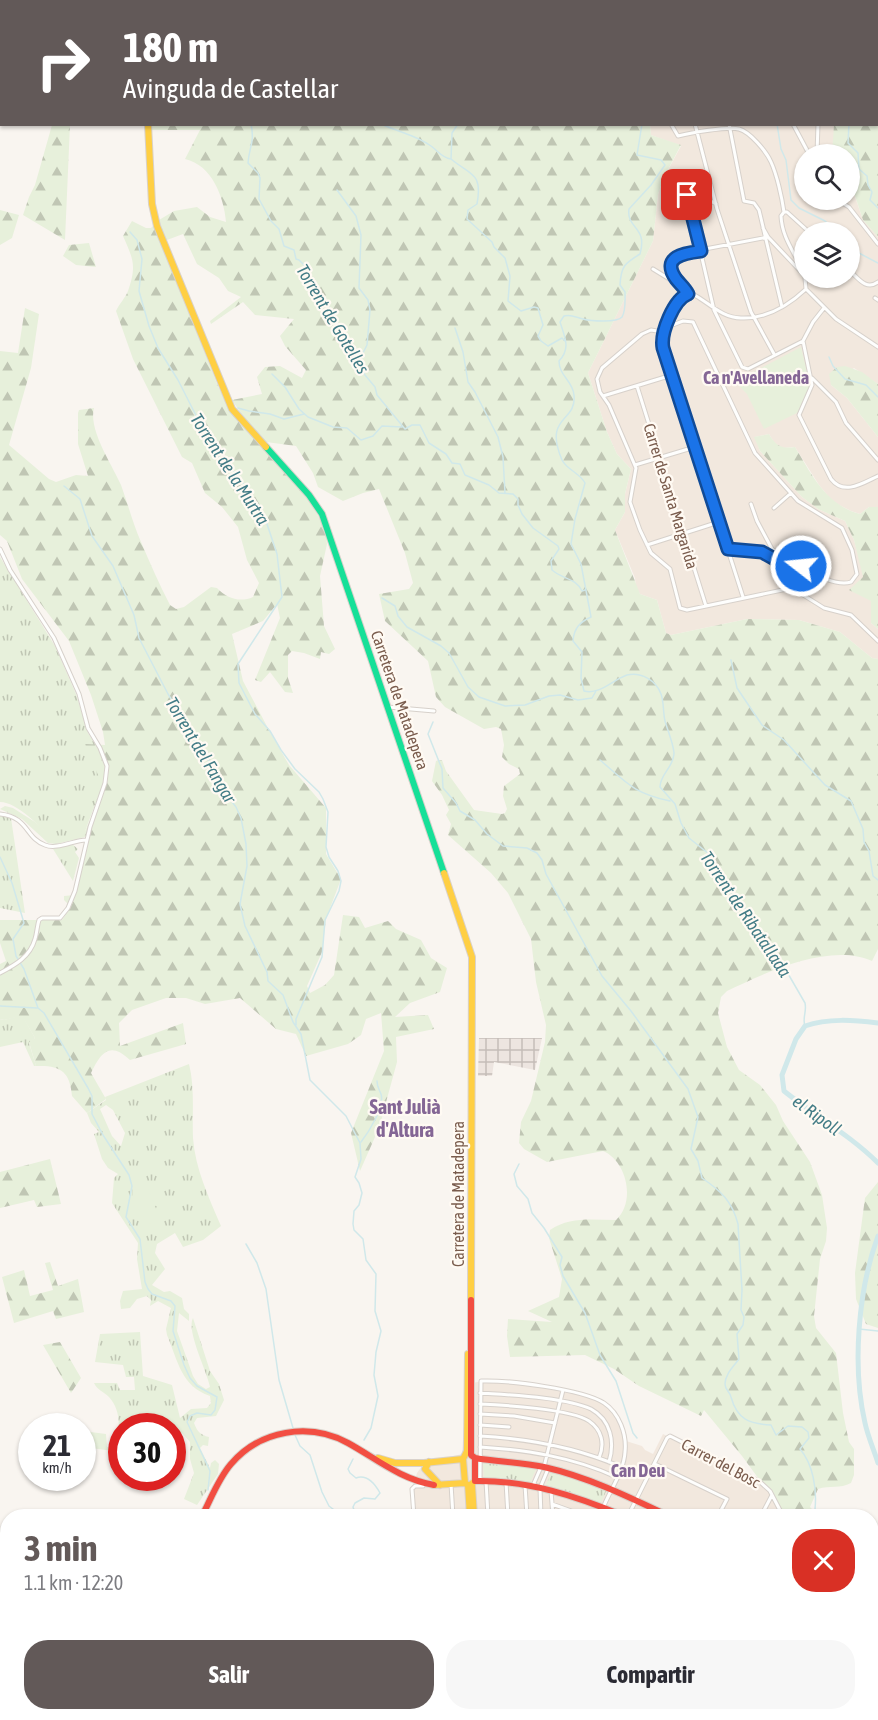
<!DOCTYPE html>
<html lang="es">
<meta charset="utf-8">
<style>
body{margin:0;font-family:"Asap Condensed",sans-serif;background:#f7f7f7;color:#2b2b33;height:100vh;display:flex;flex-direction:column;font-size:22px;white-space:nowrap}
*{box-sizing:border-box;margin:0}
p{font-size:20px;color:#7c7c81}
.icon{flex:none;width:33px;height:33px;fill:none;stroke:currentColor;stroke-width:2;stroke-linecap:round;stroke-linejoin:round}
.map{position:relative;flex:1;overflow:hidden}
.sheet{position:absolute;left:0px;top:1509px;width:879px;height:212px;display:flex;flex-direction:column;background:#fff;border-radius:24px 24px 0 0;box-shadow:0 2px 4px #0004}
.sheet>*{flex:none}
.banner{position:absolute;left:0px;top:0px;width:879px;height:126px;box-shadow:0 2px 4px #0004;background:#625958;color:#fff;overflow:hidden}
.fabs{position:absolute;left:794px;top:144px;display:grid;gap:12px}
.fabs a{display:grid;place-items:center;width:66px;height:66px;border-radius:50%;background:#fff;box-shadow:0 2px 4px #0004;font-size:30px}
.speed{position:absolute;left:18px;top:1413px;display:flex;gap:12px;font-size:30px;font-weight:700;text-align:center}
.speed>*{display:grid;place-content:center;width:78px;height:78px;border-radius:50%;background:#fff;box-shadow:0 2px 4px #0004;line-height:1}
.speed small{font-size:15px;font-weight:400}
.speed .limit{border:9px solid #d22;background:#fff;color:#111}
.pin{position:absolute;display:grid;place-items:center;width:51px;height:51px;color:#fff;margin:-26px;border-radius:12px;box-shadow:0 3px 9px #0006}
.me{position:absolute;width:66px;margin:-33px;rotate:286deg;stroke-linejoin:round;filter:drop-shadow(0 0 4px #0008)}
.turn{display:flex;align-items:center;gap:21px;height:126px;padding:0 24px;font-size:27px}
.turn .icon{width:78px;height:78px;stroke-width:2.5}
.turn b{display:block;font-size:42px;line-height:51px}
.round{display:grid;place-items:center;flex:none;width:63px;height:63px;border-radius:24px;background:#f7f7f7}
.overview{display:flex;align-items:center;justify-content:space-between;height:102px;padding:0 24px}
h1{font-size:36px;font-weight:700;line-height:45px;color:#625958}
.cta{display:flex;gap:12px;margin-top:auto;padding:12px 24px}
.cta a{flex:1;height:69px;border-radius:24px;background:#625958;color:#fff;font-size:24px;font-weight:700;line-height:69px;text-align:center}
.cta a+a{background:#f7f7f7;color:#2b2b33}
.map>svg:first-child{display:block}
</style>
<div class="map">
<svg width="878" height="1720" viewBox="0 0 878 1720">
<defs>
<pattern id="industrial-grid" width="8" height="8" patternUnits="userSpaceOnUse" patternTransform="scale(1.5)"><rect width="8" height="8" fill="#ede5e0"/><path d="M0 4h8M4 0v8" fill="none" stroke="#c5bdb8"/></pattern>
<pattern id="grass-tufts" width="24" height="20" patternUnits="userSpaceOnUse" patternTransform="scale(1.5)"><rect width="24" height="20" fill="#e7f0db"/><path d="M3 7l-1-3M5 7V3M7 7l1-3M15 17l-1-3M17 17v-4M19 17l1-3" fill="none" stroke="#c0c6b4"/></pattern>
<pattern id="forest-firs" width="22" height="20" patternUnits="userSpaceOnUse" patternTransform="scale(1.5)"><rect width="22" height="20" fill="#e7f0db"/><path d="M5 1l3.5 6h-7zM16 11l3.5 6h-7z" fill="#c0c6b4"/></pattern>
</defs>
<rect width="100%" height="100%" fill="#f9f5f0"/>
<path fill="#f2e8de" fill-rule="evenodd" d="M650,125H836L842,154H804V200H849V179L863,220L878,237V384L854,368L831,385L847,398L878,437V507H869L860,514L851,511L833,502L819,485L795,447L783,448L775,444L769,434L755,437L760,451L802,497L818,509L845,521L854,540L871,601V623L878,629V659L872,658L840,632L799,620L747,619L671,635L666,633L657,600L640,594L636,587L635,578L615,530L625,512V494L631,469L617,454L607,432L588,373L653,241L658,194L664,177L681,146L651,135ZM804,232H849V278H804Z
M483,1381L528,1385L581,1393L603,1402L614,1413L626,1441L642,1446L645,1450L653,1454L663,1434L765,1486L786,1516H414L413,1487L417,1473L424,1463L462,1454L467,1384Z
M0,1622L7,1623L8,1713H49L44,1720H0Z
M144,1713H250L254,1720H147Z
M377,1713H799L798,1720H416V1714L405,1720H378Z"/>
<path fill="url(#industrial-grid)" d="M479,1038H542L535,1070L494,1062L492,1076H478Z"/>
<path fill="url(#grass-tufts)" fill-rule="evenodd" d="M0,557L55,646L76,694L88,733L99,750L102,786L84,834L60,843L55,841C42,829 18,802 0,802Z
M0,815L11,818L25,913L0,908Z
M72,844L78,849L75,852L79,858L73,881L53,849Z
M22,1015L35,1038L29,1043L36,1066H34L23,1042L0,1047V1019L4,1020Z
M189,1064C195,1088 192,1113 193,1138C195,1168 209,1198 221,1226L203,1240L183,1247L175,1233L157,1244L155,1253L165,1269L152,1285L164,1292L170,1291L182,1298L184,1309L189,1314V1321L179,1313L177,1331L193,1376L198,1384L206,1389L210,1387C207,1371 186,1331 193,1318L210,1371L219,1384L224,1400L216,1416L197,1418L194,1423C197,1431 200,1435 209,1437L208,1446L203,1445L200,1448L210,1468L211,1463L215,1460L219,1464L218,1474L197,1505L184,1499L194,1473L190,1459V1442L182,1433L173,1432L172,1426H122L120,1435L118,1432C120,1420 118,1407 109,1397C103,1391 98,1391 94,1383H117L120,1390H135L134,1377H126L123,1365L95,1362L100,1334L140,1332L143,1376L172,1385L180,1418L191,1409L207,1408L211,1403L210,1396C181,1386 178,1361 167,1335L166,1329L171,1308L158,1301L150,1306L151,1300L147,1296L137,1299L130,1308L121,1309L120,1301L123,1291L142,1289L137,1259L138,1243L112,1203L114,1178L118,1174L108,1168L102,1159L94,1134L99,1132L91,1123L87,1113L106,1100L105,1097ZM106,1105L113,1110L125,1133L121,1146L112,1136L100,1109Z
M484,1462L537,1467L530,1483L484,1478L483,1465Z
M552,1471L607,1489L600,1505L545,1487Z"/>
<path fill="url(#forest-firs)" d="M142,0H651V1L142,2Z
M832,0H878V237L863,220L852,187L849,186V154H832L834,125L878,124V2Z
M650,124L651,135L681,145L664,177L658,194L653,241L588,373L607,432L617,454L631,469L625,494V512L615,530L640,594L657,600L666,633L671,635L747,619L799,620L840,632L872,658L878,659V949L872,961C829,942 765,973 727,991L721,997L718,1013L727,1047L739,1070L760,1085L776,1105L783,1121L810,1162L822,1195L827,1228L826,1241L820,1259L814,1316L816,1328L836,1353L843,1413L849,1442L854,1449V1475L851,1483C840,1489 830,1485 818,1489L810,1507L819,1516H786L742,1456L704,1410L701,1416L639,1386L614,1369L585,1355L510,1357L507,1336L508,1319L552,1322L528,1311L559,1297L562,1279L549,1238L550,1230C570,1216 593,1220 616,1220C636,1202 627,1161 603,1151L547,1162L524,1149L519,1143L521,1122L531,1101L545,1042L546,1025L536,982L531,939L508,893L491,873L448,835L451,824L446,815L449,810L442,795L432,781L436,761L442,760L446,771L474,810L502,814L505,813L507,809L503,796L504,786L520,774L519,769L509,764L502,757L504,745L501,729L496,727L484,729L445,707L436,697L428,661L385,621L379,594L409,589L413,583L405,553L379,489L363,493L343,501L318,487L313,473L296,446L266,442L242,415L232,400L262,394L257,377L265,367L280,366L302,378L306,370L285,346L280,336L294,319L255,315L243,302L211,324L210,321L241,297L228,291L219,278L197,264L183,234L167,240L162,244L218,386L229,409L309,499L325,529L327,544L320,576L324,626L335,649L329,654L321,652L320,659L304,653L292,651L288,655V678L293,693L285,692L270,672L261,682L255,680L280,618L277,604L263,621L232,634L243,681L270,732L289,765L326,808V854L341,879L326,919L322,952L307,986L310,993L325,985L334,975L343,915L359,917L365,928L388,921L396,929L421,940L431,958L447,968L440,992L410,1003L395,1017L428,1015L434,1029L396,1037L397,1062L379,1128L360,1171L351,1133L384,1051L381,1013L366,1019L361,1035L348,1044L306,1056L296,1034L276,1029L240,998L205,1004L186,998H166L132,1010L119,1023L120,1046L183,1023L186,1044L130,1060C110,1041 101,1052 91,1073L106,1099L87,1113L72,1096C70,1071 60,1065 36,1066L29,1042L35,1038L22,1016L4,1020L0,1019V964L6,961L0,943V920H62L71,907L64,900V896L75,895L89,836L56,844L48,843L22,819L0,809L5,806L13,808L35,822L54,838L61,840L85,831L94,812L101,782L85,744L105,745L103,732L91,695L69,641L22,579L7,541L0,535V351L18,353L25,308L39,314L31,368L9,445L49,479L56,482L76,475L88,476L78,444V413L79,410L94,408C88,430 113,466 121,485C128,504 133,524 141,542C150,563 159,584 170,605L176,609L184,607L211,587L217,588C226,598 240,603 253,597L259,583L247,560L238,527L222,507L205,493L192,463L182,457L133,359L116,311C119,304 126,297 128,291C137,265 133,259 123,236L132,221L146,228H151L159,220L174,211L197,207L210,217L226,222C224,197 212,165 185,159L200,130H151V125Z
M52,125H70L65,240L23,215L29,197L35,185Z
M0,210L19,215L12,238L0,245Z
M89,243L96,267L76,265L63,256L69,245Z
M845,366L862,372L878,384V437L847,398L831,385L829,374L837,367Z
M769,434C776,446 781,449 795,447C812,475 826,505 860,514L869,507H878V629L871,623V601L849,590L863,577L854,540L845,521L818,509L802,497L760,451L754,437Z
M50,1159L61,1204L37,1207L34,1200L0,1208V1172Z
M878,1182V1328L866,1324L856,1299L855,1273L865,1198Z
M50,1262L58,1286L78,1279L84,1312L56,1319L53,1311L14,1323L2,1277L24,1270L30,1296L53,1290L45,1263Z
M60,1342L81,1378L71,1393L43,1345Z
M872,1632H878V1686L872,1696Z
M799,1713H860L858,1720H798Z"/>
<path fill="#e7f0db" d="M801,347L810,385L808,392L797,413L764,429L747,394L739,386L738,380Z
M146,1184L157,1211L150,1224L133,1203V1189Z
M83,1431L106,1434L107,1447L111,1448L112,1442L120,1441L121,1435V1452L83,1447Z"/>
<g fill="none" stroke-linecap="round" stroke-linejoin="round">
<path stroke="#d0e8ea" stroke-width="1.5" d="M222,0V2
M405,0L406,2
M644,0L645,2
M494,2V0
M251,124C255,143 249,147 248,163L258,173L260,178L259,199L271,221L279,229L284,246L294,250L296,259L299,260L306,267V280L309,286L319,293L334,314L343,337L355,349L356,358L365,375L375,387L377,395L405,429L412,425H420L429,443L446,454L452,463L460,464L465,475L489,485L499,493L513,494L518,499V505L522,514L533,528L558,546L559,549L551,561L552,570C562,579 576,578 582,591L585,590
M381,124C398,132 416,135 431,146C438,151 442,158 451,159
M458,124L452,133L451,159C470,175 483,172 477,204L468,210L467,219L492,242L494,247L505,258L510,276L508,301L521,311L534,307L538,308L543,325L538,336L541,341L548,346L562,338L565,341
M642,124L637,155L661,160L665,165L651,185L629,209C626,229 648,226 640,254C625,263 621,266 620,285L625,292C625,299 626,311 622,317C617,323 590,321 583,319C575,317 571,314 564,316L560,322C565,338 571,348 559,361C559,376 573,381 574,395C577,423 543,415 562,460C567,470 580,473 585,483L575,519L571,544L581,564L591,617C580,622 574,628 573,641L582,652L581,678L584,691C600,695 612,680 627,675C641,672 656,680 661,694C664,702 663,713 665,721C668,732 673,742 674,753C674,767 660,774 660,787L675,804L681,823L689,838L709,854L717,870L724,877L734,898L744,907L762,935L772,946L805,1003C807,1012 802,1018 805,1026
M777,124L781,149L786,160L791,200L799,208L825,221L838,232
M849,124L848,143L858,153L859,169L867,176L868,185L872,192L870,200L878,208
M337,190L356,216L361,235L359,288L368,300L370,310L367,345L359,361
M130,232L137,240L142,259L139,291L149,326L158,348L178,380L212,447L223,463L239,476L245,487L248,501L264,515L277,554L282,597L238,664L239,683L255,714L270,731L281,750L295,769L319,792L323,799L328,812L326,847L329,857L338,871L341,881L339,891L325,920L322,957L296,1019V1025
M849,244L857,252L878,263
M455,328L463,352L468,382L475,392L498,437L503,457L505,493
M829,357L833,366L845,379L866,385L878,397
M272,374L285,387L299,409L308,417L333,427L347,428L361,440L373,436L382,426L402,427
M238,408L249,411L270,414L284,419L304,414
M64,486L80,499L92,536L113,566L134,615L139,638L168,694L178,710L184,728L206,754L214,772L215,780L236,807L241,818L246,844L247,866L240,904L245,926L267,972L268,981L283,995L293,1022L301,1034L310,1080L346,1116L360,1143L361,1159L355,1177L359,1183L362,1193L359,1205L354,1211L353,1224L354,1230L363,1239L366,1260L376,1274L375,1311L381,1331L376,1352L374,1375L378,1396L371,1428L364,1440
M382,598L395,606L398,616L407,627L441,646L449,653L468,687L479,697L505,706L525,705L549,696L560,695L578,700L592,698L596,691
M731,660L737,688L762,725L784,740L825,785L851,801L863,829L864,842L869,851L873,876L878,880
M433,722L428,734L442,769L443,788L456,803L460,811L475,820L487,834L503,846L527,848L537,853L542,860L546,874L602,976L631,1011L688,1089L698,1117L691,1149L698,1161L702,1178C721,1191 732,1201 738,1224L742,1290L741,1310L744,1317L743,1325L737,1334L739,1359C734,1366 725,1374 725,1384C725,1390 730,1392 731,1397C737,1419 749,1424 771,1425L776,1435L788,1426L802,1427L808,1432L809,1438L800,1449C813,1464 817,1489 815,1509L821,1516
M600,760C627,783 633,793 670,801
M0,857L12,883L24,923L13,939L16,956L24,969L38,1008L44,1013L88,1088L92,1096V1114L103,1135L129,1175L132,1186L126,1217L140,1239L145,1282L148,1289L152,1294L171,1301L175,1306L173,1331L184,1365L190,1378L197,1386L217,1397L215,1410L211,1415L197,1413L190,1416L187,1422L210,1471L208,1490
M0,1006L37,1008
M361,1142C368,1133 385,1107 381,1094C379,1089 377,1087 377,1081
M519,1164L514,1174L517,1186L528,1199L532,1213L544,1228L562,1257L560,1265L563,1276L585,1313L600,1355L616,1381L633,1433L637,1438
M246,1244L257,1263L266,1289L279,1380L293,1428
M859,1329L878,1331
M295,1435L300,1446L310,1455L322,1492L329,1506L342,1516
M353,1459L348,1469L350,1473L356,1478C367,1474 375,1484 380,1493L375,1499L364,1498L355,1503L353,1507L356,1516
M206,1516H207
M872,1549L878,1548
M335,1713L341,1720
M262,1720L266,1713"/>
<path stroke="#d0e8ea" stroke-width="5" d="M878,1023C854,1020 828,1018 805,1026L796,1039L782,1075L784,1091C815,1116 850,1135 878,1163
M878,1236C858,1290 852,1367 865,1423C868,1437 874,1450 878,1463"/>
<path stroke="#d9cfc7" stroke-width="7" stroke-dasharray="7 3.5" stroke-linecap="butt" d="M56,1720L62,1713
M68,1720L73,1713"/>
<defs>
<path id="street" d="M662,0L664,2
M688,0L689,2
M695,0L696,2
M765,0L766,2
M720,2V0
M742,2V0
M671,124L678,136C690,133 728,126 739,129C750,132 766,151 771,162C777,175 782,198 784,212L781,216C782,239 796,254 804,274
M695,124L717,209L751,312L774,354
M729,124L744,201L754,203L759,210L782,307
M793,124L809,154
M817,154L818,124
M673,186L672,195L675,201L679,202L687,197
M837,200L849,207L878,244
M716,204L693,191L687,193L714,310L742,367L748,369L803,341L813,322L824,308
M784,212H787L809,232
M763,228L768,237L804,275
M768,237L679,254L673,262C670,273 679,286 688,293C690,295 694,294 696,296C710,304 723,318 741,318C766,319 789,305 806,289
M653,269L679,285
M849,270C858,278 866,291 878,282
M805,278L806,289
M806,289L836,319L878,347
M688,294C675,299 662,331 662,344L743,597
M875,298L878,300
M665,328L683,321L693,322L755,453L798,501L842,528L852,550L857,574L851,582C833,588 803,567 786,559L781,562L763,552L728,548
M663,332L651,330L642,334L602,368L597,379L600,392L609,405L636,468L630,502L640,530L651,553L670,569L680,608L687,610L792,588L824,608L851,615L878,641
M803,341L812,385L799,415L831,479C844,496 863,483 878,476
M812,378L836,402L846,423L878,460
M637,386L706,606
M603,396L672,375
M635,465L695,447
M751,504L757,521L772,549L786,559
M774,508L791,493
M647,545L719,522
M0,549L10,570L54,638L79,694L88,728L100,748L107,766L105,783L90,827L75,891L68,908L60,918H42L39,920C37,926 37,933 35,939C30,957 15,965 0,973
M388,707L434,711
M0,814C29,817 25,838 45,845C57,850 74,840 86,840
M480,1393C509,1395 565,1397 591,1409C611,1420 615,1442 609,1462
M480,1404C503,1405 571,1409 589,1421C602,1430 605,1444 599,1458
M480,1414L514,1416L555,1423
M480,1425L509,1427
M480,1436C530,1439 576,1447 621,1467
M480,1447C527,1450 573,1457 616,1477
M655,1464L727,1499L718,1516
M544,1467L563,1390
M480,1481L481,1381C507,1380 582,1389 604,1403C619,1413 627,1434 625,1452C624,1471 610,1490 603,1508
M486,1481L488,1516
M506,1482L508,1516
M451,1484L453,1516
M525,1485L527,1516
M535,1487L534,1483L541,1467
M551,1491L553,1516
M552,1504L585,1516
M414,1516L412,1489L415,1486H423
M541,1516L540,1488L548,1469
M628,1516L667,1438L670,1436L759,1481L770,1491L783,1516
M692,1516L693,1513
M733,1516H734
M761,1516L772,1495
M0,1628H8
M82,1713L91,1720
M150,1713L152,1720
M208,1713L213,1720
M458,1713V1720
M504,1713L505,1720
M525,1713V1720
M626,1713L630,1720
M667,1713V1720
M684,1713L685,1720
M700,1713L701,1720
M717,1713L718,1720
M760,1713L761,1720
M0,1716L8,1709
M602,1720L618,1713
M711,1720L787,1714"/>
<path id="fast" d="M139,0V2
M266,447L309,495L322,514L444,873
M478,1713L479,1720
M484,1713V1720
M403,1720L416,1713"/>
<path id="slow" d="M878,21V22
M148,124L152,204L157,226L232,409L266,447
M444,873L472,957L471,1300
M378,1458L395,1463H424
M429,1462L425,1469L440,1485
M424,1463L463,1459
M465,1483L463,1459L467,1451L468,1354
M434,1485L465,1483L469,1486L475,1481
M468,1485L470,1516
M472,1485L474,1516
M558,1713L568,1720
M565,1713L574,1720"/>
<path id="jam" d="M791,0L793,2
M471,1300V1455L475,1458V1481
M475,1458C498,1462 521,1462 544,1467C588,1477 629,1497 669,1516
M475,1481C528,1480 576,1496 624,1516
M202,1516C211,1499 218,1479 231,1464C260,1430 309,1422 348,1443C377,1459 400,1479 434,1485"/>
</defs>
<use href="#street" stroke="#d7d1cb" stroke-width="5"/>
<use href="#fast" stroke="#d9d2cb" stroke-width="8"/>
<use href="#slow" stroke="#d9d2cb" stroke-width="8"/>
<use href="#jam" stroke="#d9d2cb" stroke-width="8"/>
<use href="#street" stroke="#fefefd" stroke-width="3"/>
<use href="#fast" stroke="#16e098" stroke-width="6"/>
<use href="#slow" stroke="#ffcf43" stroke-width="6"/>
<use href="#jam" stroke="#f24e42" stroke-width="6"/>
<defs>
<path id="rail" d="M0,1577L8,1586
M108,1713L114,1720"/>
</defs>
<use href="#rail" stroke="#e6e3e7" stroke-width="4"/>
<use href="#rail" stroke="#fffaf3" stroke-width="1.5" stroke-dasharray="4.5" stroke-linecap="butt"/>
</g>
<g fill="none" stroke-linecap="round" stroke-linejoin="round">
<defs>
<path id="route" d="M687,195L701,251C686,253 660,256 676,279C680,284 685,288 688,294C674,299 660,333 663,348L728,549L762,552L780,562L786,559L801,566"/>
</defs>
<use href="#route" stroke="#114b97" stroke-width="15"/>
<use href="#route" stroke="#1a73e8" stroke-width="10"/>
</g>
<g text-anchor="middle" dominant-baseline="central" stroke-width="4.5" stroke-linejoin="round" paint-order="stroke">
<g font-size="16" fill="#7a5c4d" stroke="#fffaf3">
<text transform="translate(671 496) rotate(73)">Carrer de Santa Margarida</text>
<text transform="translate(400 700) rotate(71)">Carretera de Matadepera</text>
<text transform="translate(458 1194) rotate(-90)">Carretera de Matadepera</text>
<text transform="translate(721 1463) rotate(28)">Carrer del Bosc</text>
</g>
<g font-size="18" font-style="italic" fill="#437c86" stroke="#fffaf3">
<text transform="translate(333 319) rotate(59)">Torrent de Gotelles</text>
<text transform="translate(230 469) rotate(57)">Torrent de la Murtra</text>
<text transform="translate(201 750) rotate(59)">Torrent del Fangar</text>
<text transform="translate(746 914) rotate(56)">Torrent de Ribatallada</text>
<text transform="translate(817 1115) rotate(36)">el Ripoll</text>
</g>
<g font-size="18" font-weight="bold" fill="#846695" stroke="#fffaf3">
<text x="756" y="377">Ca n'Avellaneda</text>
<text x="638" y="1470">Can Deu</text>
</g>
<g font-size="20" font-weight="bold" fill="#846695" stroke="#fffaf3">
<text x="405" y="1106">Sant Julià<tspan x="405" dy="23">d'Altura</tspan></text>
</g>
</g>
</svg>
<div class="fabs">
<a><svg class="icon" aria-label="search" viewBox="0 0 24 24"><circle cx="10" cy="10" r="6"/><path d="M15 15l6 6"/></svg></a>
<a><svg class="icon" aria-label="layers" viewBox="0 0 24 24"><path d="M12 4l9 5-9 5-9-5zM3 14l9 5 9-5"/></svg></a>
</div>
<div class="speed"><div>21<small>km/h</small></div><div class="limit">30</div></div>
<div class="pin" style="left:687px;top:195px;background:#d93025"><svg class="icon" aria-label="arrive" viewBox="0 0 24 24"><path d="M6 21V4h12l-3 4 3 4H6"/></svg></div>
<svg class="me" style="left:801px;top:566px" viewBox="-20 -20 40 40"><circle r="17" fill="#1a73e8" stroke="#fff" stroke-width="3"/><path d="M0-11L8 9 0 5-8 9z" fill="#fff"/></svg>
<div class="banner">
<div class="turn"><svg class="icon" aria-label="right" viewBox="0 0 24 24"><path d="M7 20v-9h11M14 6l5 5-5 5"/></svg><div><b>180 m</b>Avinguda de Castellar</div></div>
</div>
<section class="sheet">
<div class="overview"><div><h1>3 min</h1><p>1.1 km · 12:20</p></div><a class="round" style="background:#d93025;color:#fff"><svg class="icon" aria-label="close" viewBox="0 0 24 24"><path d="M6 6l12 12M18 6L6 18"/></svg></a></div>
<div class="cta"><a>Salir</a><a>Compartir</a></div>
</section>
</div>
